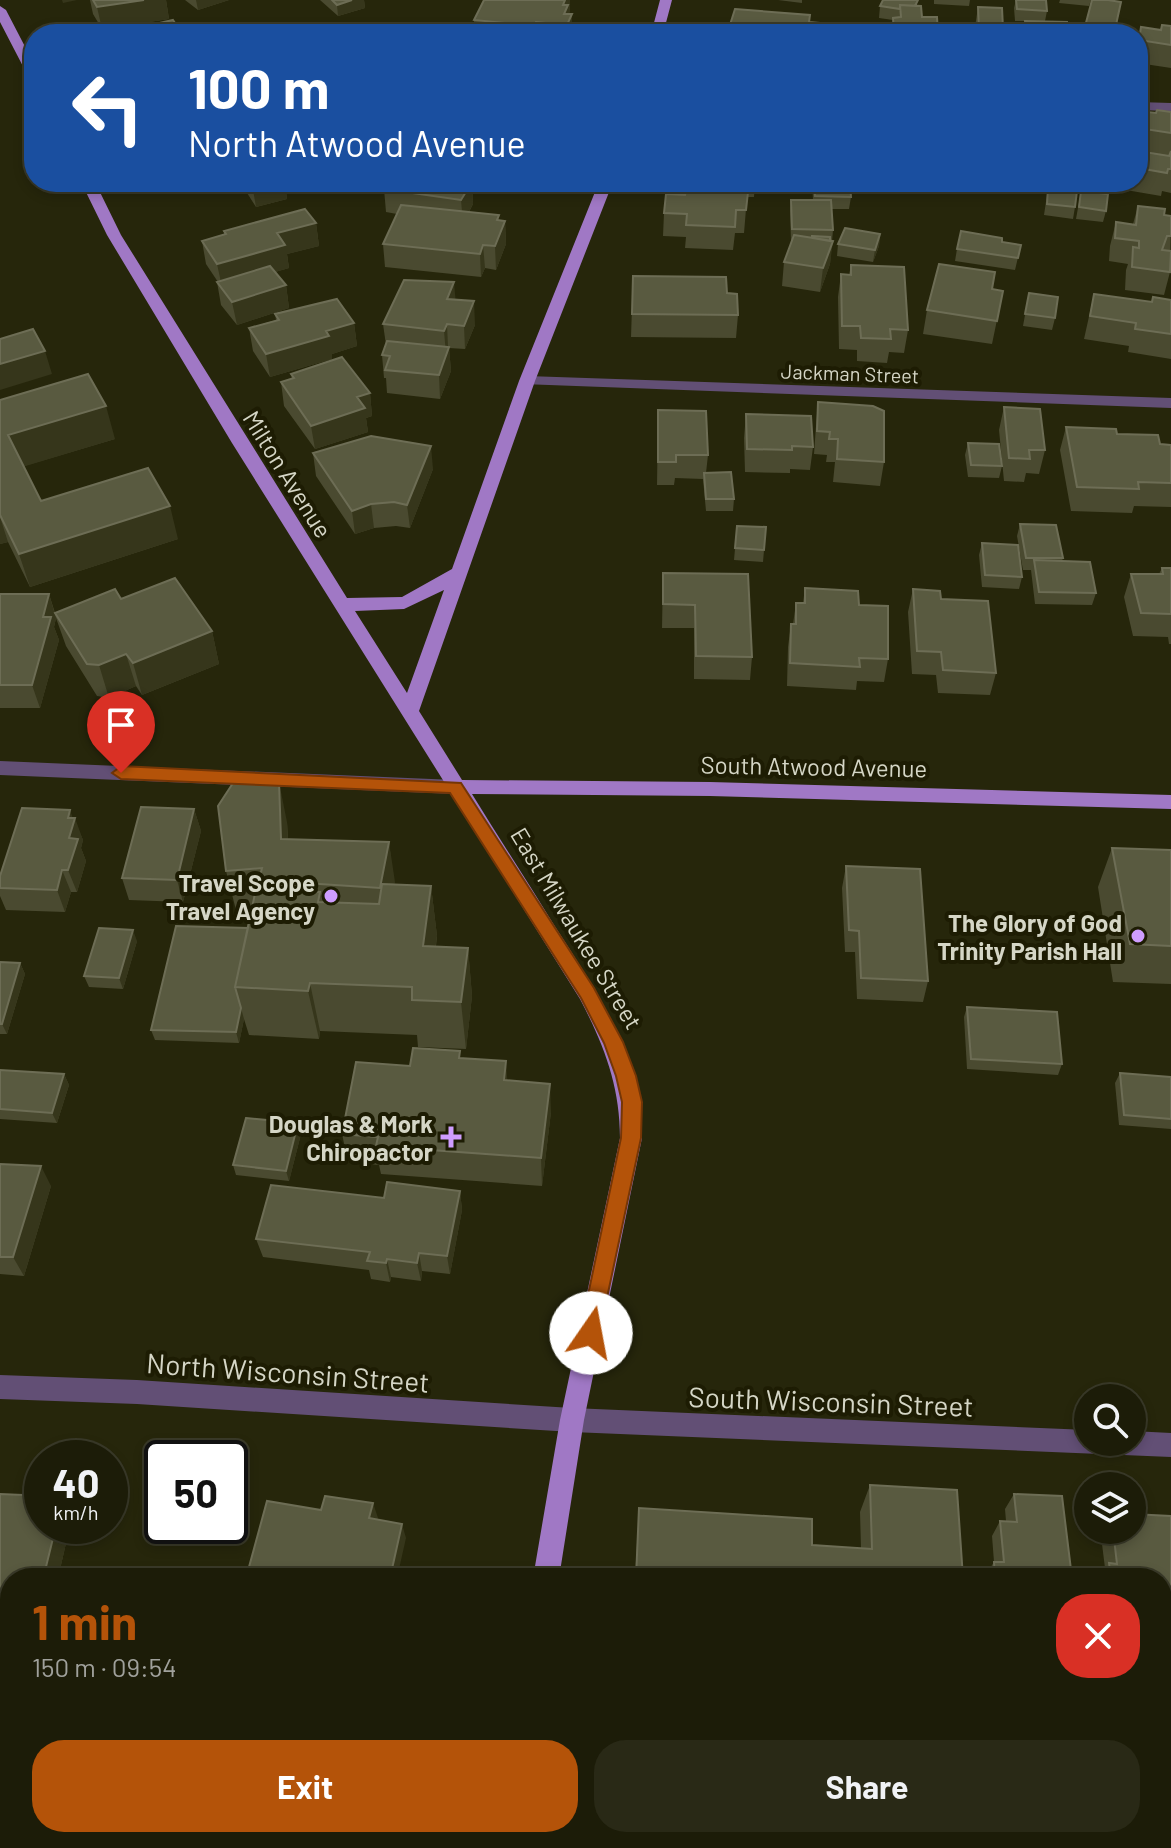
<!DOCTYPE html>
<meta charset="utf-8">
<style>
body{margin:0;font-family:Barlow,sans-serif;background:#292916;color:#f1f3f6;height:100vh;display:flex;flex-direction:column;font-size:30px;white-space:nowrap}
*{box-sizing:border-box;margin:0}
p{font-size:26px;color:#a0a19c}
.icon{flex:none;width:44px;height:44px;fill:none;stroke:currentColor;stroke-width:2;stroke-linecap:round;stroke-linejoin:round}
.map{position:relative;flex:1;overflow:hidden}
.drawer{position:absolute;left:0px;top:1568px;width:1172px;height:280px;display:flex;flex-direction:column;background:#1c1c08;border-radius:32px 32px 0 0;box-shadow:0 4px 12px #0003,0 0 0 2px #3a3a29}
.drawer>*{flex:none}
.hud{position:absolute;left:24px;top:24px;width:1124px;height:168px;border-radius:32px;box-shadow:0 4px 12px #0003,0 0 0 2px #3a3a29;background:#1a4fa0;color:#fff;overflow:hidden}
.fabs{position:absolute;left:1074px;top:1384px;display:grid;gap:16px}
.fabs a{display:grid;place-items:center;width:72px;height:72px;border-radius:50%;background:#1c1c08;box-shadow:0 4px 12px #0003,0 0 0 2px #3a3a29;font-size:40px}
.speed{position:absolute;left:24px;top:1440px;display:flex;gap:16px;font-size:40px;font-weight:700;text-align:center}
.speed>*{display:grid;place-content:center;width:104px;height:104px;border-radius:50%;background:#1c1c08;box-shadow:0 4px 12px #0003,0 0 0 2px #3a3a29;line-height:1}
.speed small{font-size:20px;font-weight:400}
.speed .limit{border:4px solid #111;border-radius:12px;background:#fff;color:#111}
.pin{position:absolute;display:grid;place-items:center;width:68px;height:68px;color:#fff;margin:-82px -34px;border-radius:50% 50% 50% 0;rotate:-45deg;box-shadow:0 0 8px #0007}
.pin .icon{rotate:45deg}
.me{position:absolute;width:88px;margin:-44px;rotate:12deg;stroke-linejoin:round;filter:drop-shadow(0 0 6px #0008)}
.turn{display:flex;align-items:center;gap:28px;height:168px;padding:0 32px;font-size:36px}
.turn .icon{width:104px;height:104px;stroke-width:2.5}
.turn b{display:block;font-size:56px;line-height:68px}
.round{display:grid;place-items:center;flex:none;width:84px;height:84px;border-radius:32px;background:#292916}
.summary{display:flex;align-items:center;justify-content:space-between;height:136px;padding:0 32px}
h1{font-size:48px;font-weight:700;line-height:60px;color:#b45309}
.action{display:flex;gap:16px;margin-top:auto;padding:16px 32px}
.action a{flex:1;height:92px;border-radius:32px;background:#b45309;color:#fff;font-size:32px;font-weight:700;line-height:92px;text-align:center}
.action a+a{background:#292916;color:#f1f3f6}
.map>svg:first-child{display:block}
</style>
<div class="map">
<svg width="1171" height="1848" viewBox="0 0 1171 1848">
<rect width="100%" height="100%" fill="#26260b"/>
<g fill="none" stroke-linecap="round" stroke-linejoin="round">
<path fill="#624f75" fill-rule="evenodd" d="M1138,102L1171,103V111L1138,110Z
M527,376L1171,398V408L522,384V378Z
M0,761L455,780L464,787L455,794L0,775Z
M0,1375L137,1380L572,1408L1088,1430V1442H1132V1431L1171,1433V1457L572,1432L137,1404L0,1399Z"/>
<path fill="#a078c5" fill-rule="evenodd" d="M660,0H672L663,34H651Z
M0,6L6,10L34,64V80L28,76L0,22Z
M81,182H95L121,235L347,598L402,597L452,569L519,381L599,182H613L535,381L419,711L462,780L710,782L1171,795V809L710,796L472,794C499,838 527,881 554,925C597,992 641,1056 642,1138L584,1420L559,1578H533L560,1420L620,1138C620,1086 604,1045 580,999L232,443L107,235ZM444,590L407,693L355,611L404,609Z
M489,1838H517L515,1848H487Z"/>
</g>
<path fill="#4a4a30" d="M90,0H166L169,19L102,29L93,14Z
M185,0H229L198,10Z
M320,0H364L365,8L338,16Z
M484,0H570L569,14L572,34H474V20Z
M778,0H802V3Z
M934,0H970L969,6L934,4Z
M1016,0H1046L1047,11L1045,21L1068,34H1023L1025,21H1015L1014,8Z
M1060,0H1091L1089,6L1059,3Z
M880,6H917L922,17L938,34H891L893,20L879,18Z
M978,7L1003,28L1014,34H974Z
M810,22L829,34H729V28Z
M1171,26V68L1138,63V40L1141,27L1161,30Z
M1171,112V193L1162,191L1161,196L1120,189L1122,182H1138V113Z
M240,182H290L285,184L287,199L256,207Z
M388,182H472L473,204L469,212L499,215V220L505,221L506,244L496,270L485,268L481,277L385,267L383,244L397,214L386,212L384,189Z
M667,182H755L754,197H747L744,233H735L733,250L685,248L686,237L663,236L664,213L685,194H667Z
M812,182H850L851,197L849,209H831L833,230L830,264L820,292L782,286L784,262L792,241H791L790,211L791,200H813Z
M976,182H1013V185Z
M1048,188L1075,207L1073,219L1044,215Z
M1081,191L1106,211L1103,222L1076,219Z
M1138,206L1164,215L1171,216L1170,272L1164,295L1125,290L1126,270L1128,264L1109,261L1110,246L1116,222L1133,224Z
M316,223L319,246L287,254L289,268L275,272L286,285L289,308L237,325L221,305L217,282H218L206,264L202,241L224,235V231Z
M880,234L879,246L873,262L837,256L838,244Z
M1002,242L1021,245L1015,270L955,261L957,249Z
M851,265L908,330L904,353L889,352L887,363L857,361V350L839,349L838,297L841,274L849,275Z
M633,276L727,293L738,315L736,338L631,337Z
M1003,291L992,344L923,334L927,310Z
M1029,293L1055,318L1052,330L1023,326Z
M1094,294L1151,302L1171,300V359L1128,352L1129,346L1084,339Z
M456,299L475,325L465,349L449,348L451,371L440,399L387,393L386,378H384L382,355L386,345L383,324Z
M275,314L354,323L357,346L332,354V359L270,377L253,351L249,328L276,320Z
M291,374L370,393L372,416L366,418L368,432L315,449L284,406L281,382L292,379Z
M0,400L115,439L24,466L41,501L178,539L30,587L8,542L0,544Z
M818,402L884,462L880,486L833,482L835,462H826L827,455L814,454L816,426Z
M1004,407L1045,450L1039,474L1026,473L1024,482L1004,481L999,430Z
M658,410L708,455L706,473L734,499L733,511H706L703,479L675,478L674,485H657Z
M746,414L813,447L810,470L790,469V473L745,472L744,438Z
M1066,427L1117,434L1160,444L1171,445V507L1134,506L1132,513L1071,511L1060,450Z
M968,443L1002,466L999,478L968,477L965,455Z
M313,453L433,469L410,528L396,526L374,528L355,534L316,476Z
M1020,524L1063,558L1062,561L1096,593L1092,605L1035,604L1031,570H1023L1017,536Z
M737,526L766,527L763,562L734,560Z
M982,543L1022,577L1019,589L982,587L979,555Z
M1162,568H1171V644H1169L1168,637L1133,636L1124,597L1131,574H1159Z
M663,573L752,657L750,680L694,679V628H662Z
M805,588L859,605L888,659L884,682L857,681L856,690L787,686L788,647L791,624H793L796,603H803Z
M913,589L941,599L996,673L990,695L938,693L936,675L912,674L908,612Z
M0,594H49L55,613L121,599L212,631L219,664L142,695L136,686L109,698L97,696L66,646L56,618L54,627L59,640L40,708H0Z
M194,809L201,831L183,902L129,900L122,878Z
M73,818L83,840L81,848L86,861L77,892H71L65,912L6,910L0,896V876Z
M287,822L288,839L389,842L394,885L431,886L437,936L436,946L468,948L472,996L466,1049L418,1047L417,1035L320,1031L319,1039L249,1035L244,1019L239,1043L155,1040L151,1030L248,928L252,908L236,910L226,871Z
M1112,848L1171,850V984L1113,982L1098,887Z
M846,866L928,981L923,1002L857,999L855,952H845L842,888Z
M137,941L123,989L89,987L84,976Z
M0,962L20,963L25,974L7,1034H0Z
M967,1007L1062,1064L1058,1075L967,1069L964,1017Z
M461,1058L508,1081L551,1112L542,1186L381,1174L379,1165L348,1162L342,1134L410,1066Z
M0,1070L64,1074L69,1085L57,1123L0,1119Z
M1120,1073L1171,1077V1129L1119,1125L1115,1083Z
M301,1134L289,1181L236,1175L233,1165Z
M0,1164L51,1186L24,1276L0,1274Z
M460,1191L462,1210L450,1274L422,1271L421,1281L391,1277L390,1282L371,1279L369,1270L263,1257L256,1239L384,1198Z
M870,1485L963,1578H635L639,1508L812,1545L861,1548L860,1512Z
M0,1494L42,1526H70L58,1578H10V1659H0Z
M1014,1494L1072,1578H986L985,1576L994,1562L992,1536L1000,1521H1006L1005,1509Z
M1132,1514L1171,1516V1652L1170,1653H1162V1578H1098L1105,1568L1101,1536L1105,1530H1132Z"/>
<path fill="#36361b" d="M62,0H77L63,3Z
M144,0H166L169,19L102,29L97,7Z
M196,0H229L198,10Z
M352,0H364L365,8L338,16L337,5Z
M565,0H570V12L568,16L572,14V34H567V25L563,5Z
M260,182H290L285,184L287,199L256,207L252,184Z
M472,182L473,204L463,223L461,200Z
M499,215L500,235L505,221L506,244L496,270L495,246L497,220Z
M316,223L319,246L287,254L289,268L222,287L217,264L277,233Z
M880,234L879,246L873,262L875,250Z
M833,241L830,264L820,292L823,268Z
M483,245L485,268L481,277L480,254Z
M454,282L456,305L447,299Z
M286,285L289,308L237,325L232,302Z
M474,301L475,325L465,349L464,326Z
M354,323L357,346L332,354V359L270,377L266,354L326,331Z
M447,324L448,347L446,354L444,331Z
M449,347L451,371L440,399L439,375Z
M45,351L52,374L0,390V364Z
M370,393L372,416L366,418L368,432L315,449L311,426L357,397Z
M106,406L115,439L19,468L8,435Z
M431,446L433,469L410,528L407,505Z
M371,504L374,528L355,534L352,511Z
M170,506L178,539L30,587L19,554Z
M0,517L8,542L0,544Z
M49,594L56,618L54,627L59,640L40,708L32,685L43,617Z
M212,631L219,664L142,695L133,663Z
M126,654L136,686L109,698L99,665Z
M279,782L287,822L290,878L281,839Z
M194,809L201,831L183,902L177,880Z
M70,810L74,822L75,818L83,840L81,848L86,861L77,892L68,870V818Z
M389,842L395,882L386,926L380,888Z
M62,870L71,892L65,912L57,890Z
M431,886L437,936L429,994L423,946Z
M133,930L137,941L123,989L119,978Z
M468,948L472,996L466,1049L461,1002Z
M20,963L25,974L7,1034L2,1024Z
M310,983L320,1031L319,1039L308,991Z
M241,1008L244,1019L239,1043L236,1032Z
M506,1061L508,1090L504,1080Z
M64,1074L69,1085L57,1123L52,1113Z
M550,1084L551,1112L542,1186L541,1158Z
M298,1123L301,1134L289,1181L286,1171Z
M41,1166L51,1186L24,1276L13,1257Z
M460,1191L462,1210L450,1274L447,1256Z
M419,1253L422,1271L421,1281L417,1263Z
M387,1259L391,1277L390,1282L386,1263Z
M373,1503L378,1518L374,1533L369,1518Z
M402,1524L406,1538L397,1578H390Z
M56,1526H70L58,1578H47L44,1575Z
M8,1613L10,1616V1657L0,1647Z"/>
<path fill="#595a40" stroke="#6d6d55" stroke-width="2" d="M93,0H144L97,7Z
M332,0H352L337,5Z
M484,0H565L563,5H568L564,14H572L567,25L536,22L534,26L474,20Z
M883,0H918L915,6L900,5V9L880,6Z
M1016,0H1046L1047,11L1017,9Z
M1092,0H1108L1121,2L1114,34H1083Z
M900,5L921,6L922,17H937L938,34H894L893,18L901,17Z
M978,7L1002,8L1003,28L1014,29V34H975L974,30H979Z
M735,9L810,15L809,22L830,24L828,34H772L729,28Z
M173,20L181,32L170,34H112Z
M1025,21L1067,22L1068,34H1027Z
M834,25L867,28L866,34H832Z
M1162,25L1171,26V45L1139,40L1141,27L1161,30Z
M1157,110L1171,112V133L1138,128V111L1156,113Z
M1138,151L1169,156L1171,151V169H1168L1167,173L1138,168Z
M388,182H418L430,184L431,182H472L461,200L384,189Z
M814,182H850L851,197L815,196Z
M1048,188L1077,191L1075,207L1047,204Z
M686,190L748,192L746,210H736L735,227L686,225L687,214L664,213L666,194L685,195Z
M1081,191L1108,194L1106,211L1079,207Z
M791,200H831L833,230L792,229Z
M401,205L499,215L497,220L505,221L495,246L483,245L480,254L383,244Z
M1138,206L1165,209L1164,215L1171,216V236H1167L1162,250L1171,251L1170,272L1132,267L1133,247L1139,248V241L1115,238L1116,222L1136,225Z
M305,209L316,223L277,233L285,245L217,264L202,241L226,234L224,231Z
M845,228L880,234L875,250L838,244Z
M961,231L1002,238V242L1021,245L1018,258L957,249Z
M794,235L833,241L823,268L784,262Z
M812,236L830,237V241L812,238Z
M939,264L995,272L992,289L1003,291L997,321L927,310Z
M851,265L904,267L908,330L890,329L891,339L861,338L860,326H842L841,274L851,275Z
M270,266L286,285L232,302L217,282Z
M633,276L726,277L727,293L737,294L738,315L632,314Z
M404,280L454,282L447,299L474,301L464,326L447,324L444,331L383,324Z
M1029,293L1058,297L1055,318L1025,314Z
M1094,294L1152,302L1153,297L1171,300V334L1135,329L1136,323L1090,316Z
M337,299L354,323L326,331L329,336L266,354L249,328L279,320L275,314Z
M33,329L45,351L0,364V339Z
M387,341L449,347L439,375L385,370L390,356L382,355Z
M342,357L370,393L357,397L365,408L311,426L281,382L294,378L291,374Z
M88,374L106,406L8,435L41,501L148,468L170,506L19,554L0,515V400Z
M818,402L873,406L884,411V462L837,459L838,439H829L830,432L817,431Z
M1004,407L1040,409L1045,450H1029L1030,459L1009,458Z
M658,410L706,411L708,455H676V462H658Z
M746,414L811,416L813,447L792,446V450L747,449Z
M1066,427L1116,429L1117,434L1158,435L1160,444L1171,445V483L1138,482L1139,489L1077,487Z
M371,436L431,446L407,505L394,502L371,504L352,511L313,453Z
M968,443L999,444L1002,466L971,465Z
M731,472L734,499H706L704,473Z
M1020,524L1056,525L1063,558H1026Z
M737,526L766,527L764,550L735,548Z
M982,543L1018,545L1022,577L985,575Z
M1034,560L1090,562L1096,593L1039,592Z
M1162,568H1171V614L1141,613L1131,574H1163Z
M663,573L748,574L752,657L696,656L695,605L663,604Z
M175,578L212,631L133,663L126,654L99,665L87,664L55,613L115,589L121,599Z
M805,588L858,591L859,605L888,606V659L859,658L860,667L790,663L791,624H796V603H805Z
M913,589L940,591L941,599L988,601L996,673L943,670L941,652L917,651Z
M0,594H49L43,617H51L32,685H0Z
M235,780L279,782L281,839L389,842L380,888L259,880L262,868L226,871L218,806Z
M141,807L194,809L177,880L122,878Z
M22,808L70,810L68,818H75L69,838L78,839L68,870H62L57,890L0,888V876Z
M1112,848L1171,850V946L1130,944Z
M846,866L920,869L928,981L861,978L859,931L849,930Z
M382,884L431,886L423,946L468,948L461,1002L412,1000V987L310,983L308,991L235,987L256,889L320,892L318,902L379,904Z
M176,926L248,928L235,987L241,1008L236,1032L151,1030Z
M99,928L133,930L119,978L84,976Z
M0,962L20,963L2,1024H0Z
M967,1007L1057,1012L1062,1064L971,1059Z
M413,1048L460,1051L459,1058L506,1061L504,1080L550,1084L541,1158L376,1146L378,1137L342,1134L356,1062L410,1066Z
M0,1070L64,1074L52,1113L0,1109Z
M1120,1073L1171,1077V1119L1124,1115Z
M246,1118L298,1123L286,1171L233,1165Z
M0,1164L41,1166L13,1257H0Z
M387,1182L460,1191L447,1256L419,1253L417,1263L387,1259L386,1263L367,1261L370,1252L256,1239L271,1185L384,1198Z
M26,1484H42V1526H56L44,1575L30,1574L29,1578H10V1613H8L0,1647V1494L23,1495Z
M870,1485L957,1490L963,1578H636L639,1508L812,1519V1545L872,1549Z
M1014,1494L1062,1496L1072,1578H995L994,1562H1004L1000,1521L1017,1522Z
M325,1496L373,1503L369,1518L402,1524L390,1578H246L267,1501L321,1510Z
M1132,1514L1171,1516V1640L1162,1639V1578H1111L1109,1563L1117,1564L1113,1530H1132V1523H1133Z
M1162,1688L1171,1689V1848H623V1838H1162Z"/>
<path fill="#b45309" stroke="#753606" stroke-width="2" d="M121,766L461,783L594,988L623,1042L636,1076L642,1102L641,1138L598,1340L591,1343L583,1340L580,1333L621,1138L622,1102L616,1076L604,1043L581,998L450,793L121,779L112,773Z"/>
<g fill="#cf9dff" stroke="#1d1c03" stroke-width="3">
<circle cx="331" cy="896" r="8"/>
<circle cx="1138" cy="936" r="8"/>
<path d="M447 1125h8v8h8v8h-8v8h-8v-8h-8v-8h8z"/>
</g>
<g text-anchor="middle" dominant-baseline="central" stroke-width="8" stroke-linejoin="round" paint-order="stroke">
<g font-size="20" fill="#d5d6c6" stroke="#1d1c03">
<text transform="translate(850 373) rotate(2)">Jackman Street</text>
</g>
<g font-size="24" fill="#d5d6c6" stroke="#1d1c03">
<text transform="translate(288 474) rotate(58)">Milton Avenue</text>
<text transform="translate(814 766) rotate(1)">South Atwood Avenue</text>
<text transform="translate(577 928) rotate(59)">East Milwaukee Street</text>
</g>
<g font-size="24" font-weight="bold" fill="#d5d6c6" stroke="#1d1c03" text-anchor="end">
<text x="315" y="882">Travel Scope<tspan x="315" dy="28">Travel Agency</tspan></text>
<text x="1122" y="922">The Glory of God<tspan x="1122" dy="28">Trinity Parish Hall</tspan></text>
<text x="433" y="1123">Douglas &amp; Mork<tspan x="433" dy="28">Chiropactor</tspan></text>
</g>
<g font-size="28" fill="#d5d6c6" stroke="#1d1c03">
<text transform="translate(288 1372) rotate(4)">North Wisconsin Street</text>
<text transform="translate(831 1401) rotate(2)">South Wisconsin Street</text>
</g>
</g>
</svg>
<div class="fabs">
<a><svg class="icon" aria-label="search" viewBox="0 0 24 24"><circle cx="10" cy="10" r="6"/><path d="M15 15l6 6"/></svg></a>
<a><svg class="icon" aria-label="layers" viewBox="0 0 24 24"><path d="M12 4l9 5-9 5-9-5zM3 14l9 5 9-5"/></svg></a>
</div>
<div class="speed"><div>40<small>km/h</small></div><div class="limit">50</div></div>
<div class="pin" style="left:121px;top:773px;background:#d93025"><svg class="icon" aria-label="arrive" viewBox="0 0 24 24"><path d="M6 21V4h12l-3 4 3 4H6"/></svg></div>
<svg class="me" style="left:591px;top:1333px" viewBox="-20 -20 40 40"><circle r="19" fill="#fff"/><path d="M0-13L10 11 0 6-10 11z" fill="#b45309"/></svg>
<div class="hud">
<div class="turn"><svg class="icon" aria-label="left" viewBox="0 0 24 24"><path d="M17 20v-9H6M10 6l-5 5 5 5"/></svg><div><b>100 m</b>North Atwood Avenue</div></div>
</div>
<section class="drawer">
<div class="summary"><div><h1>1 min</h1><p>150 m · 09:54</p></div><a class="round" style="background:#d93025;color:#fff"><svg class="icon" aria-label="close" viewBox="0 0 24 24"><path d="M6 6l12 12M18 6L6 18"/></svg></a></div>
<div class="action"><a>Exit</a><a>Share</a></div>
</section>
</div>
